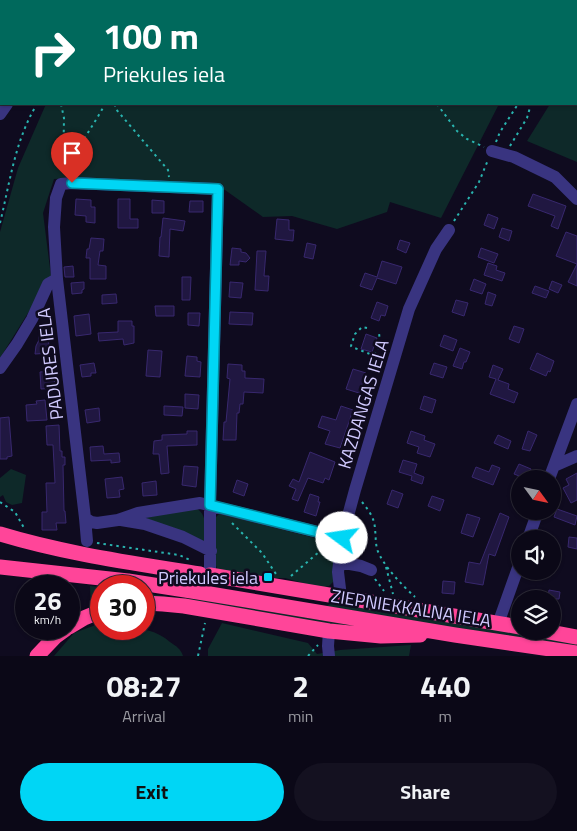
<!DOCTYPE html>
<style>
body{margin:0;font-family:"Titillium Web",sans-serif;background:#141120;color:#f1f3f6;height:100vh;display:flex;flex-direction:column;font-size:19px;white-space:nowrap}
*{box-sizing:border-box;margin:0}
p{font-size:16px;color:#9a9aa1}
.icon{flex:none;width:28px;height:28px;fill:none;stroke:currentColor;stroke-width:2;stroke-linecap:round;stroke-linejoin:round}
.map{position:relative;height:656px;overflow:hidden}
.sheet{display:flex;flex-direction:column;background:#0b0817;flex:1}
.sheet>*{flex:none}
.banner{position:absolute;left:0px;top:0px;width:578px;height:105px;box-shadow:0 1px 4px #0004,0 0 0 1px #2b2936;background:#00695c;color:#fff;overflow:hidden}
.needle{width:32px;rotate:123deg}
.tools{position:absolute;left:511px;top:470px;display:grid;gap:10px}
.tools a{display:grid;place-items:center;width:50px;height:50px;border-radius:50%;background:#0b0817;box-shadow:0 1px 4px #0004,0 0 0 1px #2b2936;font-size:25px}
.speed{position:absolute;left:15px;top:575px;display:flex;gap:10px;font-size:25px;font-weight:700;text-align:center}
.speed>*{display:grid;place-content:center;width:65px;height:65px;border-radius:50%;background:#0b0817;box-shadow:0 1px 4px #0004,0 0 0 1px #2b2936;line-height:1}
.speed small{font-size:12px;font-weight:400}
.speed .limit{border:8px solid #d22;background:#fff;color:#111}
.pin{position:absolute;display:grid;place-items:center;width:42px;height:42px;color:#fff;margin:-51px -21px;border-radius:50% 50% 50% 0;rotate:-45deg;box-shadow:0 0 5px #0007}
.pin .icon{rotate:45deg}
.me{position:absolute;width:55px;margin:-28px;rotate:284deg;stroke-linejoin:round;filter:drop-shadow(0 0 4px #0008)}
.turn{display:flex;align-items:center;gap:18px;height:105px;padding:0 20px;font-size:22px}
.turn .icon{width:65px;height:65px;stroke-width:2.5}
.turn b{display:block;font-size:35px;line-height:42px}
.eta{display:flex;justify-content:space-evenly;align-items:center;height:85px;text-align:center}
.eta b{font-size:30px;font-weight:700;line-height:35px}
.cta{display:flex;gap:10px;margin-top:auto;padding:10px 20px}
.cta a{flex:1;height:58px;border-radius:30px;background:#00d6f5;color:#111;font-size:20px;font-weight:700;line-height:58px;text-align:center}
.cta a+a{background:#141120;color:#f1f3f6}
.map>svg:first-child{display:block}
</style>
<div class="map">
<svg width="577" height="656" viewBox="0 0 577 656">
<rect width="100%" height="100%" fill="#0f0b1f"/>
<path fill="#0e2929" d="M139,0H524V1H138Z
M577,60V162L527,141L550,104H576Z
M46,104H499L441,218L390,202L387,212L337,229L292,216L263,217L225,190L206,183L83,178L54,179L43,213L51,276L0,358V232L18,168Z
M11,469L26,475L22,503L12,505L6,502L3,495L0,497V478Z
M196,508C209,516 204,529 204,543L141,516Z
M219,514H222L335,543L333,582L329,586L321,588L285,578H276L269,579L218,571L215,563L214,519Z
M90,586L101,587V605L91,609Z
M144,593L169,597L227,602L376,626L365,631L144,599Z
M332,603L577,642V649L326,606Z
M101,623V629C127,629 149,624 170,642C176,646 181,649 183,656H54L74,633Z
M222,623L308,643L317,654L340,650L411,645L409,656H208V649Z"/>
<path fill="#201741" stroke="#38286e" d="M533,194L566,206L558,229L551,226L555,216L528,206Z
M76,199L91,200V207H95V223L86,222V216L75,215Z
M118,199H130V219H138V228H118Z
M152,200L164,201V213H152Z
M190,201H203V212H189Z
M488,214L498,218L494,229L484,225Z
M163,218L185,221L183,231L170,229L169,257L159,256L160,237H161Z
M277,219L289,220V230H294L293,241L275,239Z
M502,228L512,231L509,241L499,237Z
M566,232L577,236V264L556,256Z
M91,238L104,239L103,251H100L98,265L106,266V279H90V258H86L87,249H89Z
M400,240L410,243L406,253L397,249Z
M307,243L316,245L313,259L304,257Z
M232,248L241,249V252L246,253L250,258L246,262L239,261V265H230Z
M481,248L498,254L494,263L478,257Z
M257,251H266L264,276H269L268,291L255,290Z
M382,261L402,267L396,284L377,278L372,290L360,286L365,273L377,277Z
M488,263L497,266L496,270L505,273L502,281L484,275Z
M577,264V286L568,282Z
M73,266L74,277H65L64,267Z
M182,277H191L190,300H182Z
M474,279L486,284L482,294L470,290Z
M552,281L562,285L558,293L549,289Z
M84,282V289L82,290V293L72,294L71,283Z
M230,282L243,283L241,298L229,297Z
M535,286L549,291L546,298L532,293Z
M488,292L496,295L492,306L485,304Z
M116,294L117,303L102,304V295Z
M456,300L468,303L464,316L452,312Z
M377,302L388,306L385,316L381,315L379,321L371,318Z
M155,306H174V316H156Z
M230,312L253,313L252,325L229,324Z
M188,313H200L199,326L188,325Z
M89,314L91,334L76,336L74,316Z
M118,321H132V326H134V343L124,345L123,339L99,341L98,333L118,332Z
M514,326L524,329L519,343L509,339Z
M47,331L50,353L35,354L36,346L39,340V332Z
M366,334L377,338L372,352L361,349Z
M444,335L457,340L453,351L440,346Z
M460,348L470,352L466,362H464L462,369L453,366Z
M148,350L162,351L160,377L146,376Z
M537,353L554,361L550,372L548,371L546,376L530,369Z
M187,356L197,357V361L201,362L200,377L185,376Z
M94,363L96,373H91V376L82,377L80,365Z
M434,363L447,367L443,378L430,374Z
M228,364L242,365V371H245V378L264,379L263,393L244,392L243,404H240L239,413H237L236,440H223L224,422H226L230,379L227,378Z
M493,365L503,369L498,380L509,384L508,389L518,393L514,403L490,394L496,379L489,377Z
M353,369L366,373L359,393L346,389Z
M54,371L55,388L41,389L40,372Z
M185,394L199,395L198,409L185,408Z
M424,396L436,400L432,413L420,409Z
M45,400L47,420L27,421L26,405L37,404L36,401Z
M164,406L183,407L182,416L164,415Z
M341,406L353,410L340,448L325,444L330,431L318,427L322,416L336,420Z
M99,408L100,421L87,423L85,410Z
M9,417L12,456L7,457V459H0V418Z
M59,425L60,451H62V457H65V465H63L64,511H65L66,523H56L57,530H42V512H47L46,483H55L53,445H47L46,426Z
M187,431H197V445L167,446L169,473L161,474L159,454H153L154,441L162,440V435L187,434Z
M411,431L425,436L424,440L435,444L430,457L417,453L419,447L407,443Z
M528,431L537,435L530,451L522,449Z
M498,435L511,441L508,449L494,443Z
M103,446L104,454L119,453L120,462L111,463V460L91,461L90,447Z
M310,452L335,462L329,480L325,478L323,483L308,478L298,501L292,499L296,489L289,486L293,479L299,482Z
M403,460L417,464L414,473L424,477L422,484L411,480L412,476L399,472Z
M519,464L531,469L527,479L514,474Z
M492,465L500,468L493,485L472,477L476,467L489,472Z
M184,466L198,467L196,487L182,485Z
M577,473V500L571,503L563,488L569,485L566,479Z
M122,477L124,489L119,490L120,497L107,498L105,479Z
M237,480L248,484L244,496L233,492Z
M156,481L157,495L143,496L142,483Z
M392,490L403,494L398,508L387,504Z
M310,494L319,497L318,502H320L316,516L304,512Z
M432,496L444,500L440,511L428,506Z
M557,509L577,516L575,525L554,517Z
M500,513L509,517L495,556L489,554L483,585L465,582L469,562L480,564Z
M467,514L480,518L473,537L461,533Z
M569,537L577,538V549L568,547Z
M443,581L455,582L454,594L442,593Z
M549,590L560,592L559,599H548Z"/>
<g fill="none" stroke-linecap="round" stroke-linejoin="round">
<path stroke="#29b4af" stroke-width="2" stroke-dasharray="2.5 4" stroke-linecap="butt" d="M364,0V1
M573,0V1
M24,1L25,0
M129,1L130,0
M165,1L166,0
M576,1L577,0
M576,25L577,23
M0,30L1,28
M576,40H577
M61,104L64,118L63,174
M115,104V108L168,170L169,177
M437,104L457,131L467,139L484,147
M496,142L500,132L518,104
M510,146L527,118L531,104
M66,173C76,148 93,127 105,104
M454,221L479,182L488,160
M0,223C10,182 15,140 37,104
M367,328L362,327L355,334L351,346L352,347L370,354H374C381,348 380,341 379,333
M0,502L15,512L24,528
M362,502C367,508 372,515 374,522C376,531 375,540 377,549C383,566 402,585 415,597
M232,523L262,553L276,574
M97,543L179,555L190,560
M386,567L393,594
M291,576L327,545
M375,579L384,591
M198,656L205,623
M308,656L318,645"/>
<path stroke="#393480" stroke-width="12" d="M47,1L48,0
M84,1L85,0
M0,48L1,47
M0,74L1,72
M0,114L7,104
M492,151L514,157L555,177L577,199
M0,368L17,344L32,319L48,284L57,279
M554,466L577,456
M549,479L577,404
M85,518L91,522L97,523L118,520L138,513L200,503L342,538
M121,520L145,524L183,537L211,551
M528,539L538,511
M87,541L85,518L57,279L54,227L56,198L61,184L72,183L218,189L210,505V575
M339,562L361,566L371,570
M341,597L338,572L342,538L355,490L409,309L436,249L449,230
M498,624L520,562
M329,656L328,646L329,631"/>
<path stroke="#ff4599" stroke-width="15" d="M0,534C66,554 133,563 200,574
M0,567L128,581L198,592L455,635L577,653
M210,575L520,627
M144,603L163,604L184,606L329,631L381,636L420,635
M69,627L84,618L101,611
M544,631L577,637
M37,656L55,637L66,629"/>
</g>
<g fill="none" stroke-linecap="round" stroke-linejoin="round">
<defs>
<path id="route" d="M72,183L218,189L210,505L342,538"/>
</defs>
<use href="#route" stroke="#008b9f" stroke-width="12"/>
<use href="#route" stroke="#00d6f5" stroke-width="9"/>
</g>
<rect fill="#00d6f5" stroke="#0f0b1f" stroke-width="2" x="263" y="572" width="10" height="10" rx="2.5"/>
<g text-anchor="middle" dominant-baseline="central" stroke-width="5" stroke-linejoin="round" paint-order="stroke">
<g font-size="18" fill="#d1caff" stroke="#0f0b1f">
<text transform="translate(50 364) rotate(-97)">PADURES IELA</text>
<text transform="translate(363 404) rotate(-73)">KAZDANGAS IELA</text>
<text transform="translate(411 608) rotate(9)">ZIEPNIEKKALNA IELA</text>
</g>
<g font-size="18" fill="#d1caff" stroke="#0f0b1f" text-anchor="end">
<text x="258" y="577">Priekules iela</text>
</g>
</g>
</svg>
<div class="tools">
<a><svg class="needle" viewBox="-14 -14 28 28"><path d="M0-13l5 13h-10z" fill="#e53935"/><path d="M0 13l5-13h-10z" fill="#9a9aa1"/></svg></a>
<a><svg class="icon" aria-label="sound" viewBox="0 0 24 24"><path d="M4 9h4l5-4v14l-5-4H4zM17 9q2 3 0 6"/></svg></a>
<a><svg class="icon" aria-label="layers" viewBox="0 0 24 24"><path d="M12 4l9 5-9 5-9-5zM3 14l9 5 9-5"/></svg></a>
</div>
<div class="speed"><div>26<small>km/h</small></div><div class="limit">30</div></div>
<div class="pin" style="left:72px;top:183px;background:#d93025"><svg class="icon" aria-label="arrive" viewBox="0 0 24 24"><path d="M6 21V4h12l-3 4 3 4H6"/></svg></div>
<svg class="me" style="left:342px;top:538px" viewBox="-20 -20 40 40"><circle r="19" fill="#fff"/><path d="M0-13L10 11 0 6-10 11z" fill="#00d6f5"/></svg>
<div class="banner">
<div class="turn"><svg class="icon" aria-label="right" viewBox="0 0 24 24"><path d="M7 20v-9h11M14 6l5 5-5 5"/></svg><div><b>100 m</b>Priekules iela</div></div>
</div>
</div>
<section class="sheet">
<div class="eta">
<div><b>08:27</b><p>Arrival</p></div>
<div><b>2</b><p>min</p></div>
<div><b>440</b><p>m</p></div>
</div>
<div class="cta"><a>Exit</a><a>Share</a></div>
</section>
